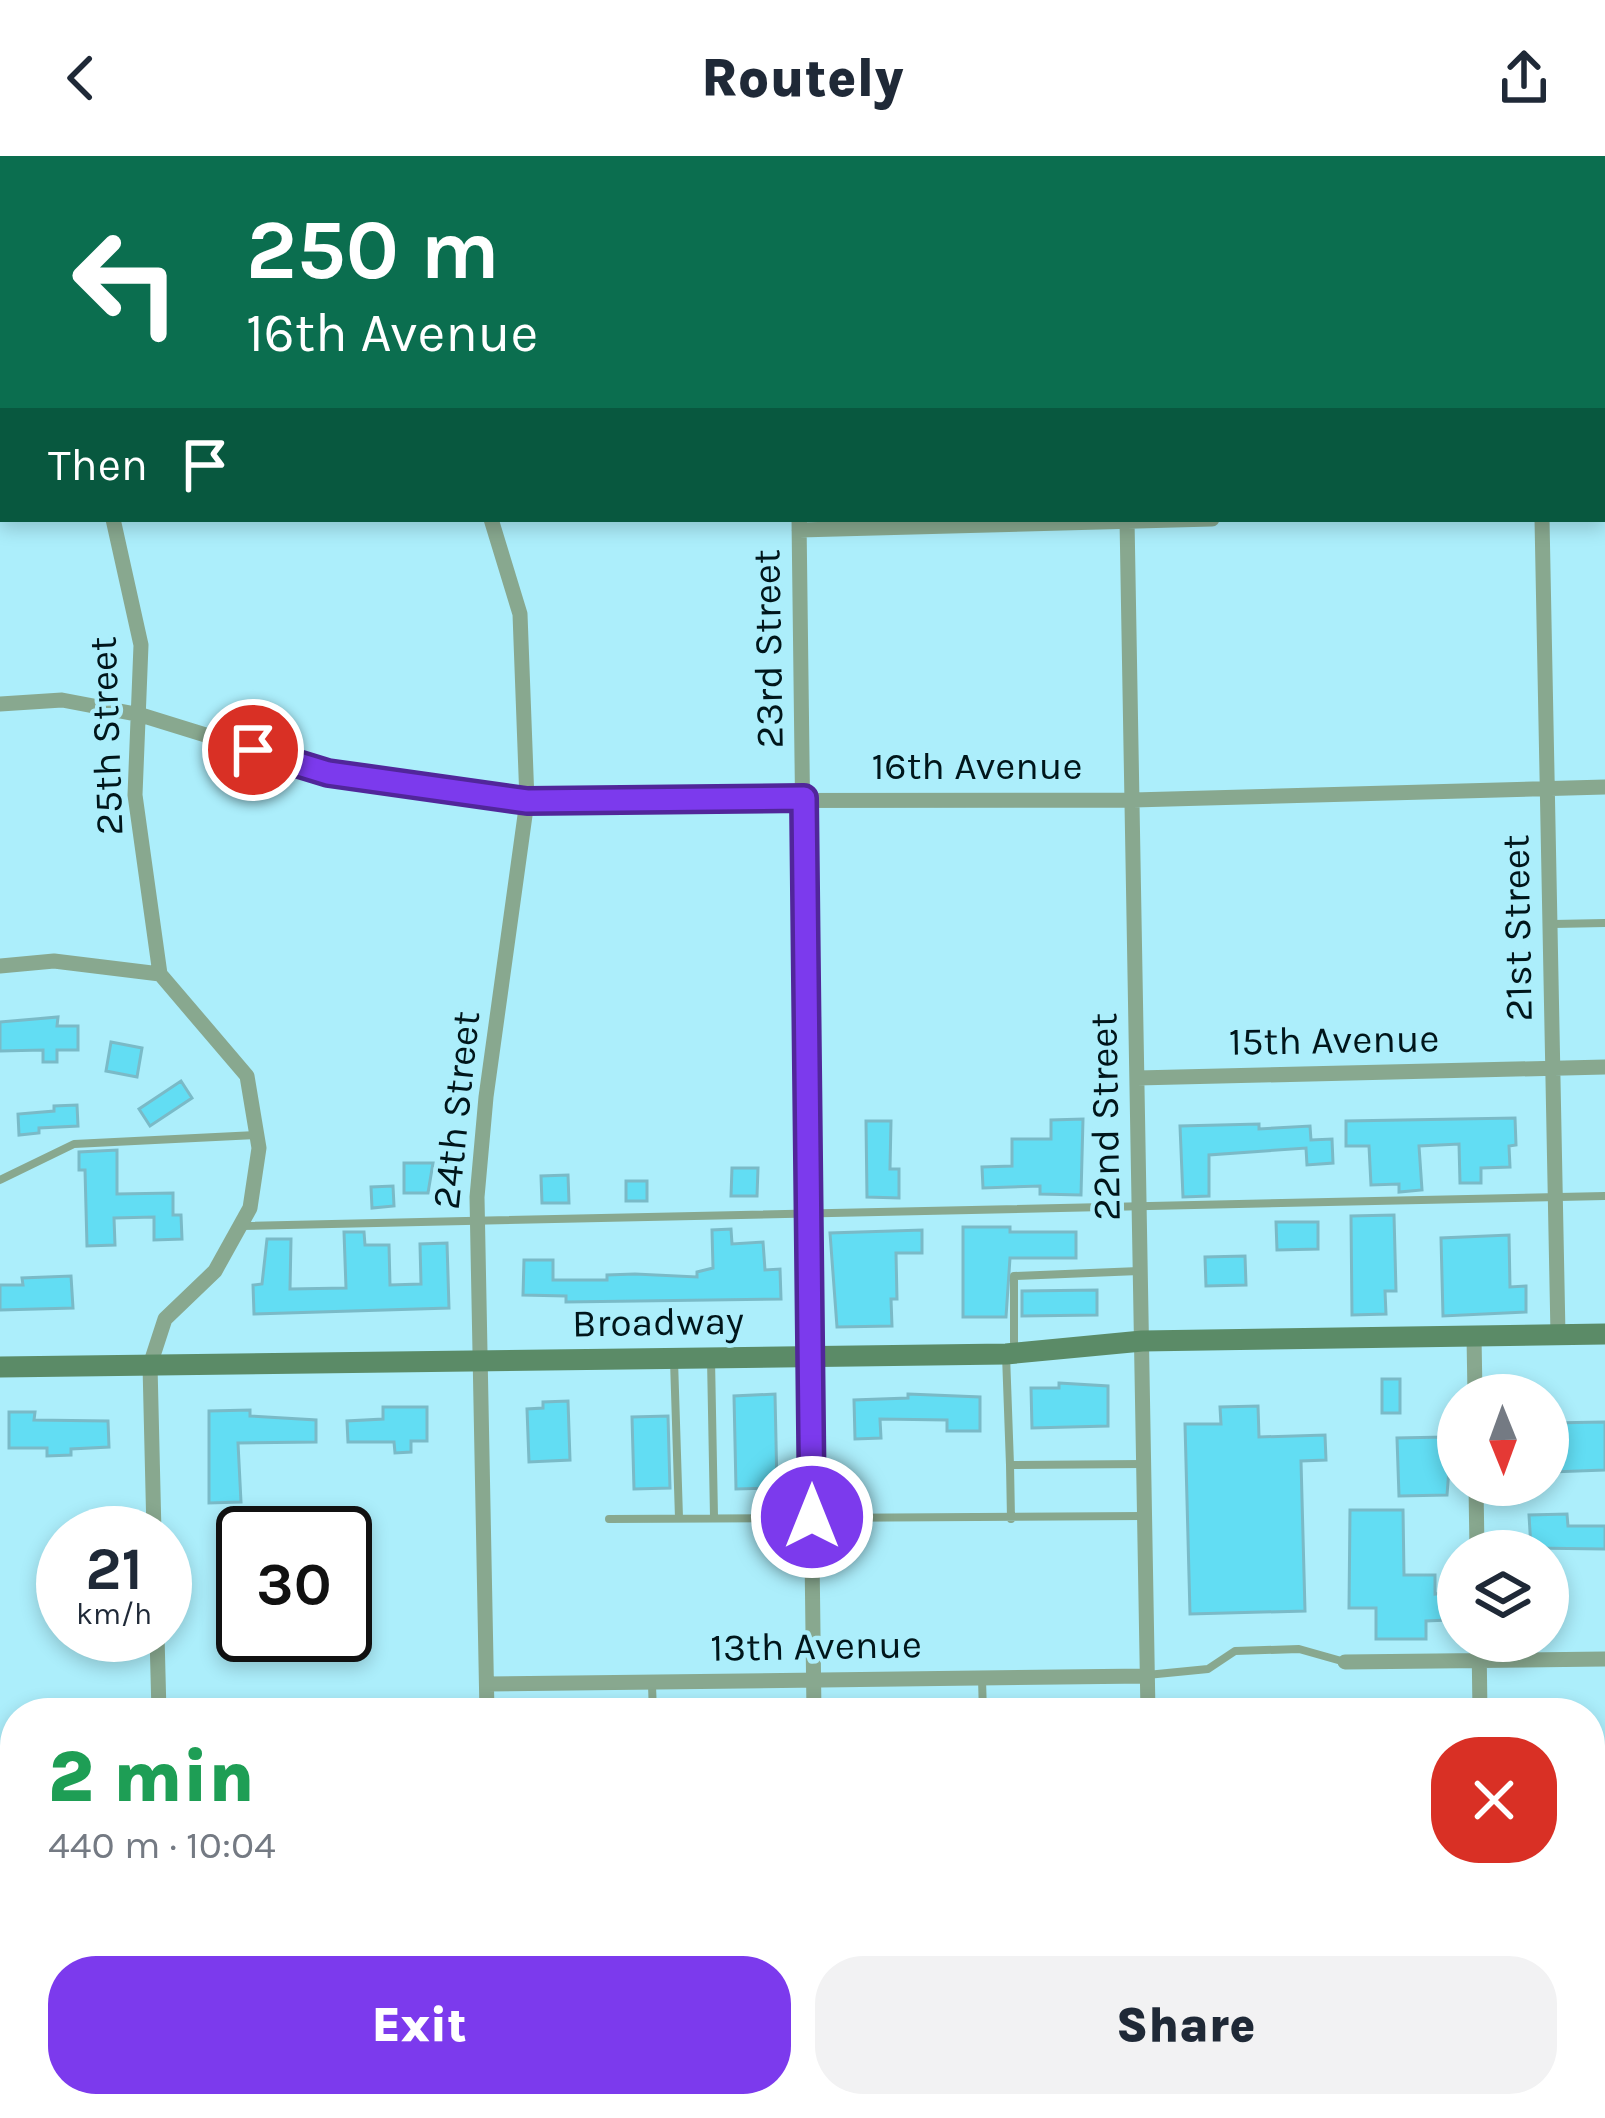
<!DOCTYPE html>
<meta charset="utf-8">
<style>
body{margin:0;font-family:Karla,sans-serif;background:#f2f2f3;color:#1f2937;height:100vh;display:flex;flex-direction:column;font-size:45px;white-space:nowrap}
*{box-sizing:border-box;margin:0}
p{font-size:39px;color:#747a83}
.icon{flex:none;width:66px;height:66px;fill:none;stroke:currentColor;stroke-width:2;stroke-linecap:round;stroke-linejoin:round}
.map{position:relative;flex:1;overflow:hidden}
.sheet{position:absolute;left:0px;top:1542px;width:1605px;height:420px;display:flex;flex-direction:column;background:#fff;border-radius:48px 48px 0 0;box-shadow:0 6px 18px #0003}
.sheet>*{flex:none}
.hud{position:absolute;left:0px;top:0px;width:1605px;height:366px;box-shadow:0 6px 18px #0003;background:#0b6e4f;color:#fff;overflow:hidden}
.needle{width:78px;rotate:179deg}
.tools{position:absolute;left:1437px;top:1218px;display:grid;gap:24px}
.tools a{display:grid;place-items:center;width:132px;height:132px;border-radius:50%;background:#fff;box-shadow:0 6px 18px #0003;font-size:60px}
.speed{position:absolute;left:36px;top:1350px;display:flex;gap:24px;font-size:60px;font-weight:700;text-align:center}
.speed>*{display:grid;place-content:center;width:156px;height:156px;border-radius:50%;background:#fff;box-shadow:0 6px 18px #0003;line-height:1}
.speed small{font-size:30px;font-weight:400}
.speed .limit{border:6px solid #111;border-radius:18px;background:#fff;color:#111}
.pin{position:absolute;display:grid;place-items:center;width:102px;height:102px;color:#fff;margin:-51px;border:6px solid #fff;border-radius:50%;box-shadow:0 3px 12px #0007}
.me{position:absolute;width:132px;margin:-66px;rotate:0deg;stroke-linejoin:round;filter:drop-shadow(0 0 9px #0008)}
.turn{display:flex;align-items:center;gap:42px;height:252px;padding:0 48px;font-size:54px}
.turn .icon{width:156px;height:156px;stroke-width:2.5}
.turn b{display:block;font-size:84px;line-height:102px}
.then{display:flex;align-items:center;height:114px;padding:0 48px;background:#0003;gap:24px;font-size:45px}
.round{display:grid;place-items:center;flex:none;width:126px;height:126px;border-radius:48px;background:#f2f2f3}
.head{display:flex;align-items:center;justify-content:space-between;height:204px;padding:0 48px}
h1{font-size:72px;font-weight:800;line-height:90px;color:#1e9e55}
.button{display:flex;gap:24px;margin-top:auto;padding:24px 48px}
.button a{flex:1;height:138px;border-radius:48px;background:#7c3aed;color:#fff;font-size:48px;font-weight:800;line-height:138px;text-align:center}
.button a+a{background:#f2f2f3;color:#1f2937}
header{display:flex;justify-content:space-between;align-items:center;height:156px;padding:0 48px;background:#fff;font-size:54px;font-weight:800}
.map>svg:first-child{display:block}
</style>
<header><svg class="icon" aria-label="back" viewBox="0 0 24 24"><path d="M15 5l-7 7 7 7"/></svg>Routely<svg class="icon" aria-label="share" viewBox="0 0 24 24"><path d="M12 15V3M7 8l5-5 5 5M5 13v7h14v-7"/></svg></header>
<div class="map">
<svg width="1605" height="1962" viewBox="0 0 1605 1962">
<rect width="100%" height="100%" fill="#aceefb"/>
<path fill="#95e1f0" d="M0,1929H15V1947H241V1962H0Z"/>
<path fill="#62ddf3" stroke="#7abac7" stroke-width="3" d="M58,861L57,870H78V894H57V906H43V894L0,895V866Z
M111,886L142,892L137,921L106,915Z
M181,925L192,942L150,970L139,953Z
M77,949L78,970L39,972V977L19,979L18,958L54,955V950Z
M1515,962L1516,989L1509,990L1510,1011L1481,1012V1027H1460L1459,988L1419,990L1422,1034L1399,1036V1028L1371,1029L1369,990H1346V965Z
M1083,963L1081,1039L1040,1038V1030L983,1032L982,1011L1012,1010V983H1051V964Z
M866,965H891L890,1013H899V1042L867,1041Z
M1259,968V973L1310,970L1311,984L1332,983L1333,1007L1307,1009L1306,992L1209,999V1040L1183,1041L1180,970Z
M117,994V1038L173,1037V1059H181L182,1083L154,1084V1061L114,1062L115,1089L87,1090L85,1014H79V996Z
M404,1007H433L428,1037H404Z
M732,1012H758L757,1040H731Z
M568,1019L569,1047H542L541,1020Z
M626,1025H647V1045H626Z
M393,1030L394,1050L372,1052L371,1031Z
M1394,1059L1396,1135H1385L1386,1158L1352,1159L1351,1060Z
M1276,1066H1318V1093L1277,1094Z
M963,1071H1010V1076H1076V1102H1010L1006,1161H963Z
M731,1073L732,1088L763,1086L765,1114L780,1113L781,1143L566,1146V1140L523,1139L524,1104H553V1124H607V1119L635,1118L697,1121V1116L713,1112L712,1074Z
M922,1074V1097H896L897,1143H891L892,1170L837,1171L830,1077Z
M344,1076H364L365,1089H389L390,1129L421,1128L420,1088L447,1087L449,1152L254,1158L253,1129L262,1128L267,1083H291L290,1133L346,1132Z
M1509,1079L1510,1131L1526,1130V1156L1443,1160L1441,1082Z
M1245,1100L1246,1129L1206,1130L1205,1101Z
M71,1120L73,1152L0,1154V1129H23L22,1122Z
M1097,1134V1159L1022,1160V1135Z
M1382,1223H1400V1257H1382Z
M1059,1227L1108,1230V1270L1032,1272L1031,1232H1059Z
M775,1238L777,1332L736,1333L734,1240Z
M908,1238L980,1241V1275H947V1264L880,1263L881,1282L855,1283L854,1244L908,1242Z
M568,1245L570,1304L529,1306L527,1253L543,1252V1246Z
M1258,1250L1259,1281L1325,1279L1326,1304L1301,1305L1305,1455L1190,1458L1185,1268H1221L1220,1251Z
M383,1251H427V1285H411V1296L395,1297L394,1286H348L347,1265L383,1263Z
M250,1254V1260L316,1264V1286L238,1287L241,1346L209,1347V1255Z
M9,1256H35L34,1264L108,1265L109,1291L71,1293V1299L47,1300V1292H9Z
M668,1260L670,1332L634,1333L632,1261Z
M1605,1266V1314L1552,1316L1550,1267Z
M1445,1281L1446,1300H1450L1447,1339L1399,1340L1397,1282Z
M1350,1354H1403L1404,1419H1435V1438L1447,1437V1464L1426,1465V1483H1376V1452H1349Z
M1567,1358L1568,1370H1605V1393L1531,1392L1529,1359Z
M1180,1947H1250L1271,1962H1181Z"/>
<g fill="none" stroke-linecap="round" stroke-linejoin="round">
<path stroke="#88a88f" stroke-width="8" d="M1553,768L1605,767
M0,1024L74,988L256,979
M240,1070L1605,1040
M1014,1196V1120L1139,1115
M1006,1199L1010,1309L1142,1308
M711,1203L714,1361
M674,1204L679,1362
M1010,1309L1011,1363
M609,1363L1143,1360
M1147,1519L1208,1513L1235,1495L1299,1493L1345,1506
M982,1523L983,1557
M652,1529L653,1557
M665,1947V1962
M988,1947V1962"/>
<path stroke="#88a88f" stroke-width="15" d="M793,0L794,3
M1124,0V3
M1539,0V3
M111,3V0
M0,118H3
M1602,353H1605
M113,363L141,489L135,639L160,818L247,920L259,992L250,1052L215,1115L165,1163L150,1209L154,1377
M799,363L814,1557
M1127,363L1148,1557
M1542,363L1558,1179
M799,374L1212,363
M0,548L62,544L141,559L328,617L527,645L1133,644L1605,631
M0,810L54,805L160,818
M1137,922L1605,911
M1474,1180L1475,1239
M1476,1329L1477,1395
M157,1479L159,1557
M1479,1485L1480,1557
M1345,1506L1605,1503
M487,1528L1146,1520
M487,1557L477,1041L486,941L527,645L520,458L491,363
M1590,1824L1605,1823
M0,1903H15
M492,1947V1962
M819,1947V1962
M1147,1947V1962
M1487,1962V1947"/>
<path stroke="#5b8b67" stroke-width="21" d="M0,1211L1006,1198L1142,1185L1605,1178"/>
</g>
<g fill="none" stroke-linecap="round" stroke-linejoin="round">
<defs>
<path id="route" d="M253,594L328,617L527,645L804,642L812,1361"/>
</defs>
<use href="#route" stroke="#51269a" stroke-width="30"/>
<use href="#route" stroke="#7c3aed" stroke-width="21"/>
</g>
<g text-anchor="middle" dominant-baseline="central" stroke-width="9" stroke-linejoin="round" paint-order="stroke">
<g font-size="39" fill="#00161b" stroke="#aceefb">
<text transform="translate(768 493) rotate(-91)">23rd Street</text>
<text transform="translate(106 580) rotate(-92)">25th Street</text>
<text x="977" y="610">16th Avenue</text>
<text transform="translate(1517 772) rotate(-91)">21st Street</text>
<text transform="translate(1334 884) rotate(-1)">15th Avenue</text>
<text transform="translate(456 954) rotate(-84)">24th Street</text>
<text transform="translate(1105 961) rotate(-91)">22nd Street</text>
<text transform="translate(658 1166) rotate(-1)">Broadway</text>
<text transform="translate(816 1490) rotate(-1)">13th Avenue</text>
</g>
</g>
</svg>
<div class="tools">
<a><svg class="needle" viewBox="-14 -14 28 28"><path d="M0-13l5 13h-10z" fill="#e53935"/><path d="M0 13l5-13h-10z" fill="#747a83"/></svg></a>
<a><svg class="icon" aria-label="layers" viewBox="0 0 24 24"><path d="M12 4l9 5-9 5-9-5zM3 14l9 5 9-5"/></svg></a>
</div>
<div class="speed"><div>21<small>km/h</small></div><div class="limit">30</div></div>
<div class="pin" style="left:253px;top:594px;background:#d93025"><svg class="icon" aria-label="arrive" viewBox="0 0 24 24"><path d="M6 21V4h12l-3 4 3 4H6"/></svg></div>
<svg class="me" style="left:812px;top:1361px" viewBox="-20 -20 40 40"><circle r="17" fill="#7c3aed" stroke="#fff" stroke-width="3"/><path d="M0-11L8 9 0 5-8 9z" fill="#fff"/></svg>
<div class="hud">
<div class="turn"><svg class="icon" aria-label="left" viewBox="0 0 24 24"><path d="M17 20v-9H6M10 6l-5 5 5 5"/></svg><div><b>250 m</b>16th Avenue</div></div>
<div class="then">Then<svg class="icon" aria-label="arrive" viewBox="0 0 24 24"><path d="M6 21V4h12l-3 4 3 4H6"/></svg></div>
</div>
<section class="sheet">
<div class="head"><div><h1>2 min</h1><p>440 m · 10:04</p></div><a class="round" style="background:#d93025;color:#fff"><svg class="icon" aria-label="close" viewBox="0 0 24 24"><path d="M6 6l12 12M18 6L6 18"/></svg></a></div>
<div class="button"><a>Exit</a><a>Share</a></div>
</section>
</div>
